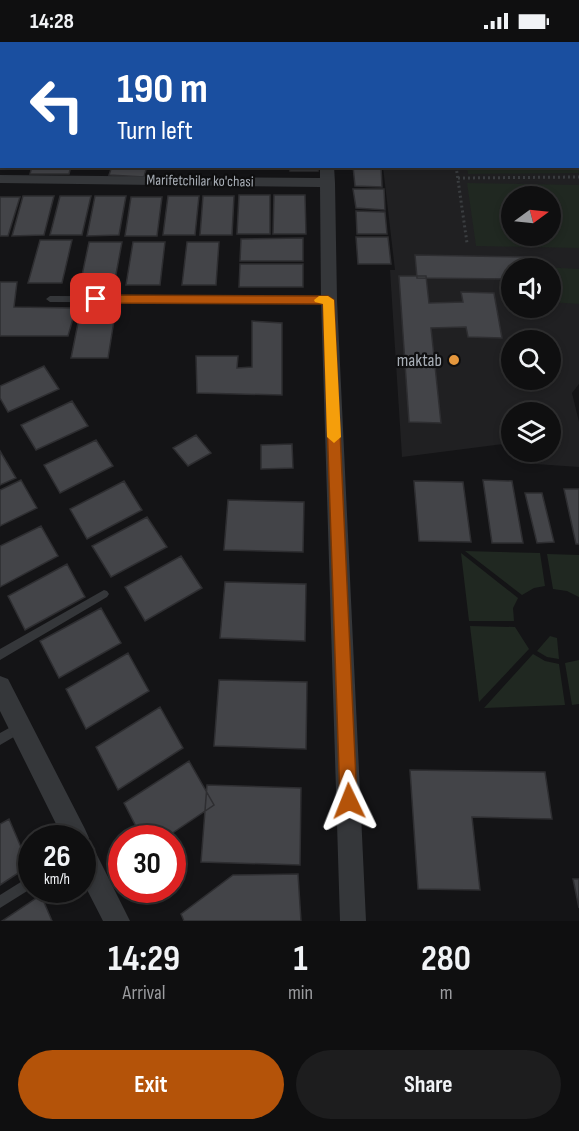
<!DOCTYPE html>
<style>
body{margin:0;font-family:"Sofia Sans Condensed",sans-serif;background:#1d1d1e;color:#f1f3f6;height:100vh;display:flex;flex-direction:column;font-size:22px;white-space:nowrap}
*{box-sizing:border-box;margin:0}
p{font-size:20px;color:#9b9c9f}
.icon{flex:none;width:33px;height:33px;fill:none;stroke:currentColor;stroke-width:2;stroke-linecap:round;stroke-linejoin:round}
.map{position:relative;height:879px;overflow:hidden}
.sheet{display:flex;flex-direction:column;background:#0f0f10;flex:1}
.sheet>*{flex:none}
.hud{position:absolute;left:0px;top:0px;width:579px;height:126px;box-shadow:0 3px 9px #0003,0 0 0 2px #2f2f30;background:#1a4fa0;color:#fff;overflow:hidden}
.needle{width:39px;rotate:75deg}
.controls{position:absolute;left:501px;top:144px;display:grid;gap:12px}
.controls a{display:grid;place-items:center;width:60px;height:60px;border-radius:50%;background:#0f0f10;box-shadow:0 3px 9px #0003,0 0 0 2px #2f2f30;font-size:30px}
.speed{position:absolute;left:18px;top:783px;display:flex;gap:12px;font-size:30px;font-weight:700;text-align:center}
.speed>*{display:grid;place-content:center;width:78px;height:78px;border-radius:50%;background:#0f0f10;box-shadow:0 3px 9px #0003,0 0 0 2px #2f2f30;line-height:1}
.speed small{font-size:15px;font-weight:400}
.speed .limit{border:9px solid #d22;background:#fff;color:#111}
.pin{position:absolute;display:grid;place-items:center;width:51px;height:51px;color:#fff;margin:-26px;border-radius:12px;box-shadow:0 3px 9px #0006}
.me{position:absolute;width:66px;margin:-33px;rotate:358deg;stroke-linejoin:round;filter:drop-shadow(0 0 4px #0008)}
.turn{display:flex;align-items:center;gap:21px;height:126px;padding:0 18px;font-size:27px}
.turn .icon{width:78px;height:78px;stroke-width:2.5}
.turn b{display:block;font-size:42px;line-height:51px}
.eta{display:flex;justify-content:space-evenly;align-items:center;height:102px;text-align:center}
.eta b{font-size:36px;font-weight:700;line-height:42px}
.button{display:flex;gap:12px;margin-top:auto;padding:12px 18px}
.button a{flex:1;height:69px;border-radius:36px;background:#b45309;color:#fff;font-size:24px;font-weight:700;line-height:69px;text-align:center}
.button a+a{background:#1d1d1e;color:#f1f3f6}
.status{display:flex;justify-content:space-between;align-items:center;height:42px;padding:0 30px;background:#0f0f10;direction:ltr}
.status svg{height:16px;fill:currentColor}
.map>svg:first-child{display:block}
</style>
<div class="status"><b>14:28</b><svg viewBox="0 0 49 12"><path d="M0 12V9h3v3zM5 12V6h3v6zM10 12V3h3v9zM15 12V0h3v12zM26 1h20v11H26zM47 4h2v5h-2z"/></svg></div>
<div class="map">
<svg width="579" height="879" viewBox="0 0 579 879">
<rect width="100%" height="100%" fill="#141416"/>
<path fill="#202022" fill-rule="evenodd" d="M339,0H579V342L572,351L579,380V425L521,421L503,402L402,415L390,228H395L383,125L578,124V2ZM512,154H550V194H512ZM512,226H550V266H512ZM512,298H550V338H512ZM512,370H550V410H512Z"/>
<path fill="#202821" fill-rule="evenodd" d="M578,33L579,131L468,132L467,125L578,124Z
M467,141L579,143V206L476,204ZM512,154H550V194H512Z
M542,225L579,227V262L551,260L550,226Z
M465,509L540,511L545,544L534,546L522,553Z
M461,511L518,556L513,566L514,579H469Z
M547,512L579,513V555L567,549L553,547Z
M470,584L515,585L529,607L479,660Z
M550,594L557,596L559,617L547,615L537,609Z
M533,612L545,619L559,622L565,663L484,666Z
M579,618V662L572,663L565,621Z"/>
<path fill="#434448" stroke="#2e2e31" stroke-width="1.5" d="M32,124H71L69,132H30Z
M112,124H147L144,135L109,133Z
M290,124H318V129H290Z
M353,124H381L382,145L355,144Z
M353,147H384L385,168L356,166Z
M239,153H270V192H237Z
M274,153H305L306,192H273Z
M23,154H54L44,193L12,194Z
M60,154H91L82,193H50Z
M95,154H126L119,193L87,194Z
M168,154H199L195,193H163Z
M203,154H234L232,193H200Z
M0,155H20L8,194H0Z
M131,155H162L157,194H125Z
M356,169L385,170L387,192H357Z
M356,195H388L391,222H358Z
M303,196V219H240L241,197Z
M40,198H72L62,241H28Z
M89,200H122L114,243H80Z
M133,200H165L160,243H126Z
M187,200H219L216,243H182Z
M415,213L529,215L532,226H512V237L417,236Z
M240,222H303V245H239Z
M399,234H426L429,261L463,260L461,250L494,251L502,296L468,295L466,285L431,286L441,381L409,380Z
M0,240H17L14,265L76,266L68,294H0Z
M81,266H116L108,316H71Z
M252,279L282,281V353L197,351L196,314H238L237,326L252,325Z
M44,324L59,347L8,370L0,356V344Z
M72,359L88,384L36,408L21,383Z
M196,393L211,411L188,424L173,406Z
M96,398L113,424L60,451L44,423Z
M292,402L293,426L261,427V403Z
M0,409L16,436L0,443Z
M21,438L37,466L0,484V448Z
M483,438L512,439L523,501H492Z
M124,439L142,468L87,497L70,467Z
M414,439L463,440L471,500L419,499Z
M564,447H579V502H576Z
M525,451H542L554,500L537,501Z
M228,458L304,460L303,510L224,508Z
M147,475L167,505L111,535L92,504Z
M41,484L58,514L0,545V504Z
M181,514L202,546L145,579L125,545Z
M67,522L85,555L25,588L8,554Z
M225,540L306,542L305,599L220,596Z
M101,566L121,601L59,636L40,599Z
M128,611L149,649L86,687L66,647Z
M219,638L307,640L306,707L214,704Z
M160,665L183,706L118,748L96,705Z
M189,719L214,763L165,796H142L124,761Z
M410,728L545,730L552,777L472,775L480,848L418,847Z
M207,743L301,746L300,823L201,820Z
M9,777L29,824L0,843V782Z
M298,832L301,879H184L181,872L233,833Z
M573,837H579V866Z
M41,853L52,879H2Z"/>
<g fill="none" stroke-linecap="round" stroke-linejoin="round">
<path stroke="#3b3e41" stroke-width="3" stroke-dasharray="2 3" stroke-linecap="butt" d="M382,2L387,0
M456,124L467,201
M458,136L579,135"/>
<path fill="#35373a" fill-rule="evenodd" d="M578,26H579V30H578Z
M50,254L329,255L333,258L329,261L50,260L46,257Z
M104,548L107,549L109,552L107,555L0,618V607Z
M20,680L24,681L25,685L24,689L0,703V691Z
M32,833V846L0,866V853Z"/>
<path fill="#35373a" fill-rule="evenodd" d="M315,0H327V2H315Z
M320,124H334L335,141L337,258L366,879H340L321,258L320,145L0,141V133L320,136Z
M0,634L8,637L85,787L89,796L87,799L91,801L130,879H103L82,838V796H63L0,669Z"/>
<path fill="#43464a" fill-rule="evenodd" d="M227,0H247L226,2Z
M274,0H294L273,2Z
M0,74H2L0,86Z"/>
</g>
<path fill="#b45309" stroke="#753606" stroke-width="1.5" d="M96,253L328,254L334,258L357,759L355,766L349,768L342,766L340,759L323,262L96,261L90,257Z"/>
<path fill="#f59e0b" d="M328,254L334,258L341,395L334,401L327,395L323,262L315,260L314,258L319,254Z"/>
<circle fill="#e5973d" stroke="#0f0f10" stroke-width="2" cx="454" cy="318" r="6"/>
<g text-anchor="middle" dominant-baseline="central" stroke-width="4.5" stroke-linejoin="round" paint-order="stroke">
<g font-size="15" fill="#a7adb5" stroke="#0f0f10">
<text transform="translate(200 139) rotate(1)">Marifetchilar ko'chasi</text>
</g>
<g font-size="18" fill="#a7adb5" stroke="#0f0f10" text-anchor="end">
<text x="442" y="318">maktab</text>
</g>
</g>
</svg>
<div class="controls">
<a><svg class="needle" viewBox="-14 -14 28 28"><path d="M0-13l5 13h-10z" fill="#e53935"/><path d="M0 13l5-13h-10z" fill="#9b9c9f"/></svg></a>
<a><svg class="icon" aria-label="sound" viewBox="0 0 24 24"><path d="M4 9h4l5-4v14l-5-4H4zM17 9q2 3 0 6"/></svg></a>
<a><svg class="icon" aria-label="search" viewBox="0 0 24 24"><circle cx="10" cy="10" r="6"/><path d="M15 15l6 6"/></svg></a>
<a><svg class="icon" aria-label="layers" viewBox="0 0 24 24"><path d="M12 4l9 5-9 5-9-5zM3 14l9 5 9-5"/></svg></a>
</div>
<div class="speed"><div>26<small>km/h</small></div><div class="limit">30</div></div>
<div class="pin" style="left:96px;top:257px;background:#d93025"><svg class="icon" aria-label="arrive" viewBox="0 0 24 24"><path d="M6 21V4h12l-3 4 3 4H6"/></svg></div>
<svg class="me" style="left:349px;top:759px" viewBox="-20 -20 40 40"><path d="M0-17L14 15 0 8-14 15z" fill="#b45309" stroke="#fff" stroke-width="4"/></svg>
<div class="hud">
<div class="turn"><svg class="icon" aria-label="left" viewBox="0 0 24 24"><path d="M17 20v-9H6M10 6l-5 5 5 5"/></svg><div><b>190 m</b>Turn left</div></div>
</div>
</div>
<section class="sheet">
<div class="eta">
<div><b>14:29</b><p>Arrival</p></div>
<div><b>1</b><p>min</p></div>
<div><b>280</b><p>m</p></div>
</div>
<div class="button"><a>Exit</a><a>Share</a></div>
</section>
